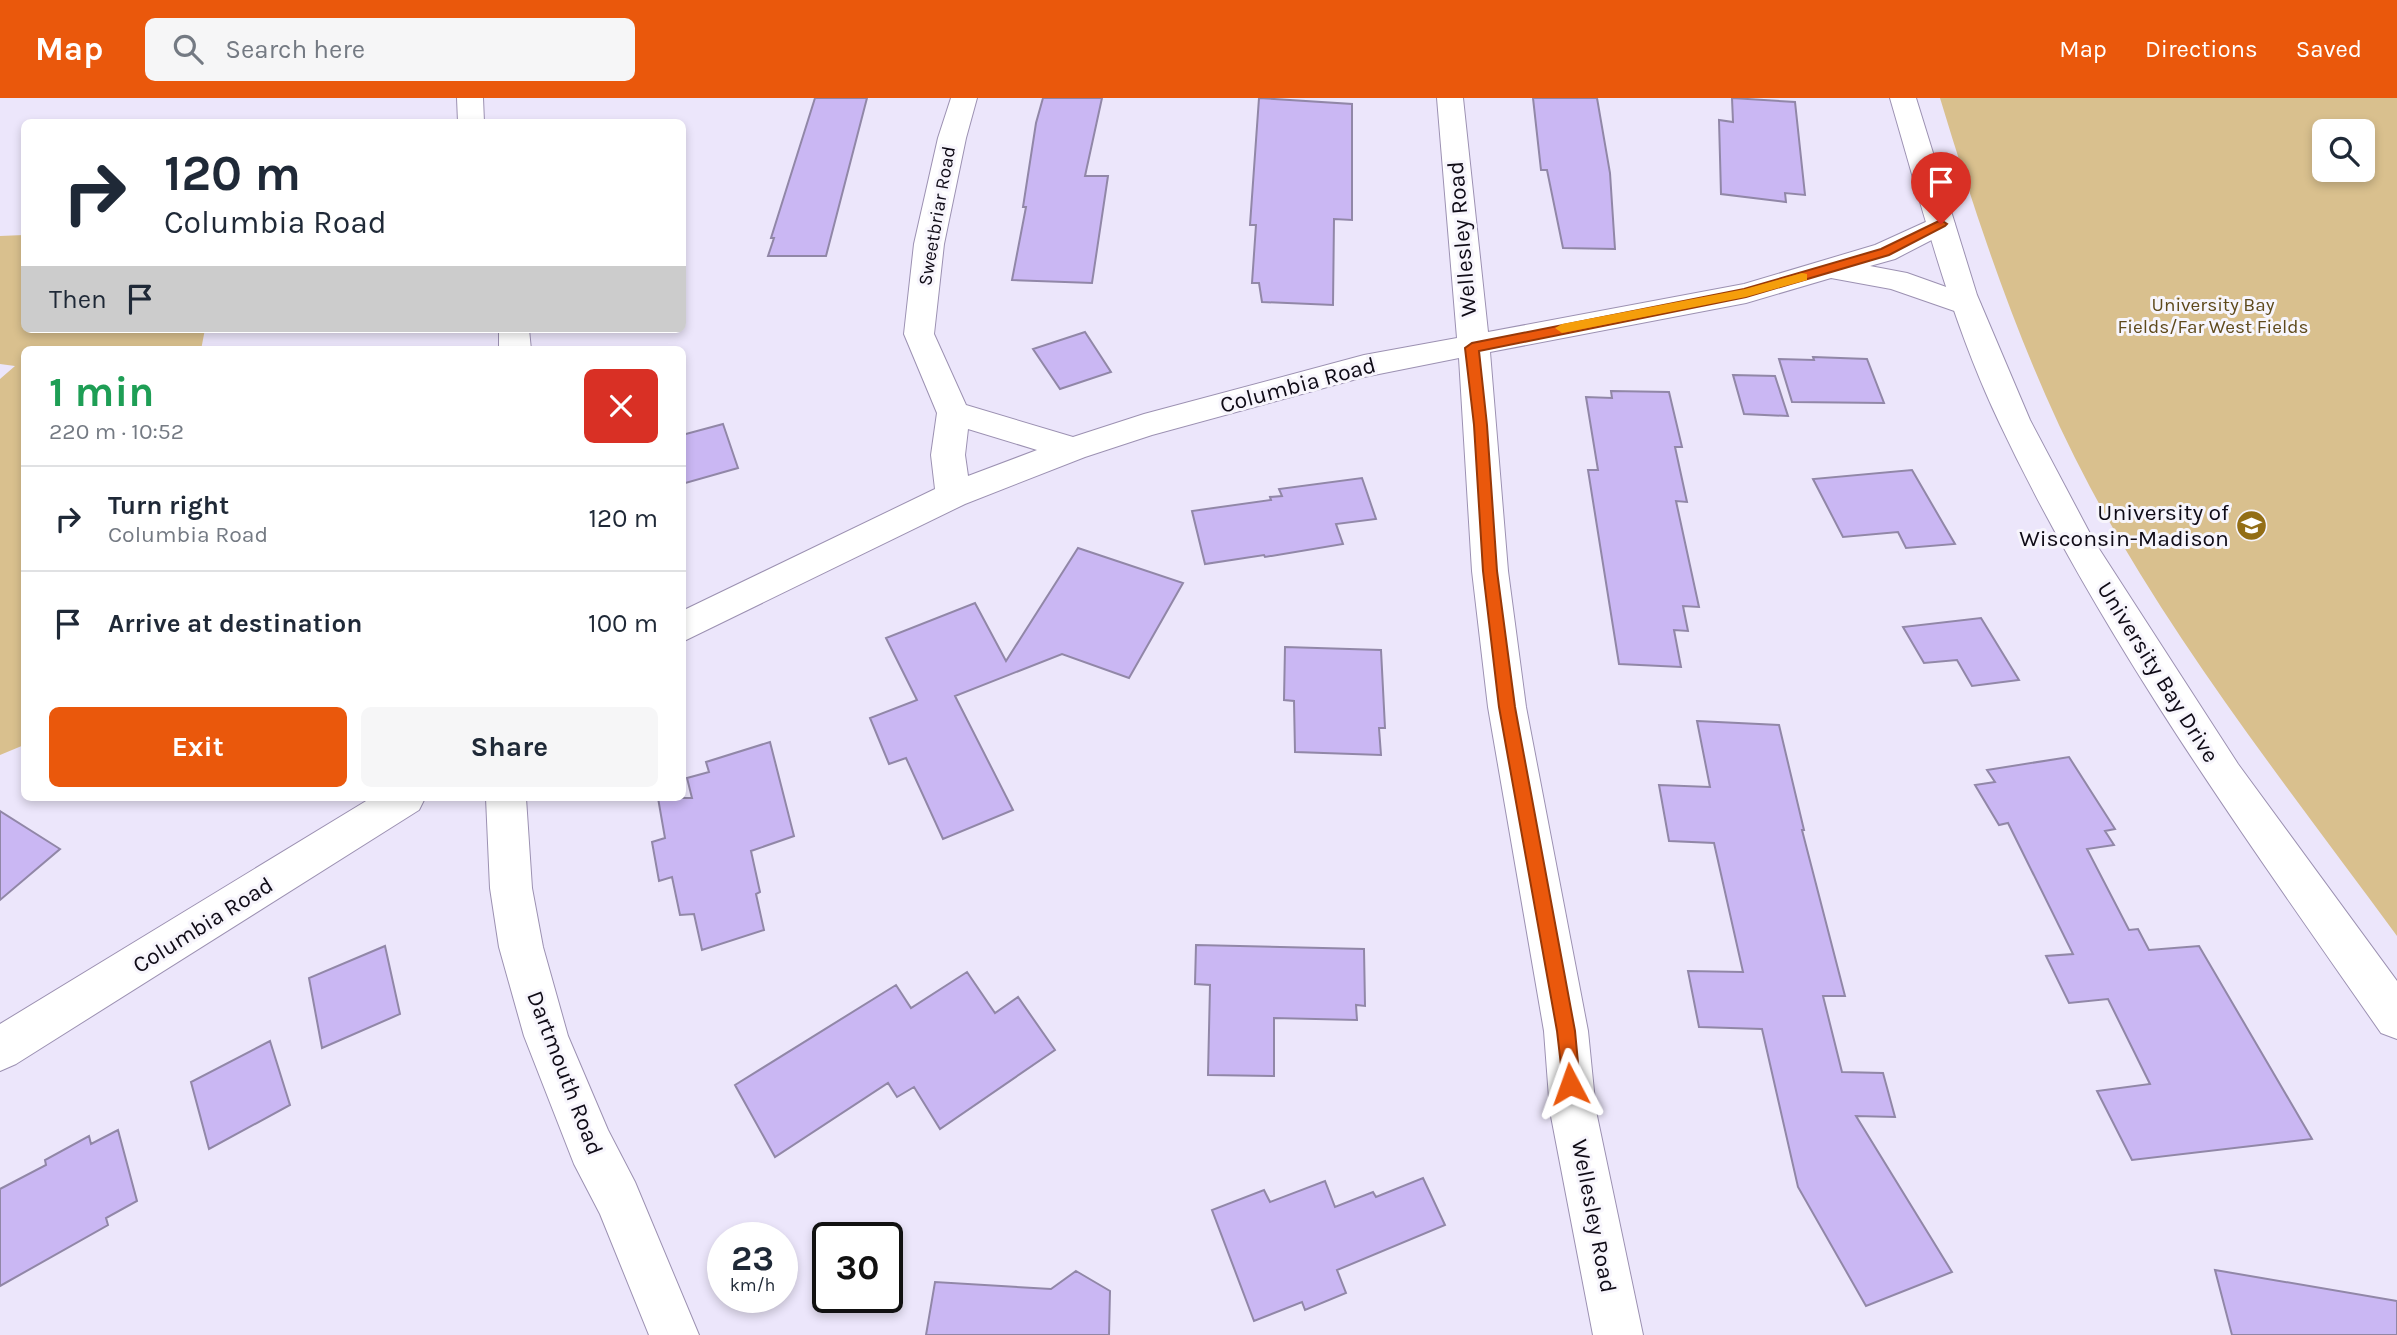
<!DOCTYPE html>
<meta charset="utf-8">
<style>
body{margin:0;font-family:Karla,sans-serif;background:#f6f6f7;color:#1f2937;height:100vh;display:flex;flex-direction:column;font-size:26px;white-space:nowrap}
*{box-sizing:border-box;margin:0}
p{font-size:23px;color:#747a83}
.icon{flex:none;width:38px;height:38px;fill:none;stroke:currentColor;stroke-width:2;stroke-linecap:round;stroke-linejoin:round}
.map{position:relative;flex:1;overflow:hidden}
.sheet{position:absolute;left:21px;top:248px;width:665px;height:455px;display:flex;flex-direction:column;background:#fff;border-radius:10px;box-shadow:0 4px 10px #0003}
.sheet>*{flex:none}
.top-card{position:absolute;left:21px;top:21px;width:665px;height:214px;border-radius:10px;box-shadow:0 4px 10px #0003;background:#fff;color:#1f2937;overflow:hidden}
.buttons{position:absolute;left:2312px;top:21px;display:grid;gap:14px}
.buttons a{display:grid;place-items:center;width:63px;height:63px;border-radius:10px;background:#fff;box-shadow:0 4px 10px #0003;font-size:35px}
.speed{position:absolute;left:707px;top:1124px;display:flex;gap:14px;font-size:35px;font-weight:700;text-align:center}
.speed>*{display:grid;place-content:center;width:91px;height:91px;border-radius:50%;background:#fff;box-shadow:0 4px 10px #0003;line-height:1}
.speed small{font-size:18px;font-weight:400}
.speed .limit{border:4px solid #111;border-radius:10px;background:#fff;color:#111}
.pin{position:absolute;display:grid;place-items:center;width:60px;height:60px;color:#fff;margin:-72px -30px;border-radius:50% 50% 50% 0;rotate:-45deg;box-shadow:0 0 7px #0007}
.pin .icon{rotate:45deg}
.me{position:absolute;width:77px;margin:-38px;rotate:356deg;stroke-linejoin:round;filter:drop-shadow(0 0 5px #0008)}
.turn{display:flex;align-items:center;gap:24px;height:147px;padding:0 28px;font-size:32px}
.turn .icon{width:91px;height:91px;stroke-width:2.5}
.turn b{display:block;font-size:49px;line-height:60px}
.then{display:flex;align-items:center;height:66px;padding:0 28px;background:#0003;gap:14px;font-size:26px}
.round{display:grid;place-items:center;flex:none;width:74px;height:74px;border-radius:10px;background:#f6f6f7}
.overview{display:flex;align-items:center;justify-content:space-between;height:119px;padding:0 28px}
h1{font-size:42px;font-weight:700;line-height:52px;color:#1e9e55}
.primary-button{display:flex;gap:14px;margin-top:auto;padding:14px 28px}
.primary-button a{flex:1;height:80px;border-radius:10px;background:#ea580c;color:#fff;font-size:28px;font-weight:700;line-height:80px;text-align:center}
.primary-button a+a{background:#f6f6f7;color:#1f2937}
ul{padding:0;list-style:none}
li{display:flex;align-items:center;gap:21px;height:105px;padding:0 28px;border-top:2px solid #e0e1e3}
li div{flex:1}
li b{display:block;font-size:26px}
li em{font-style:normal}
header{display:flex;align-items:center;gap:42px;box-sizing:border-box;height:98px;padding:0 35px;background:#ea580c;color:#fff}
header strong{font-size:33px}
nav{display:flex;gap:38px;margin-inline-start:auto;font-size:24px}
.search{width:490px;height:63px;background:#f6f6f7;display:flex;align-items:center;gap:18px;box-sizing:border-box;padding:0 24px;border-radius:10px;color:#747a83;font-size:26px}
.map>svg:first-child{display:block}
</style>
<header>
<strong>Map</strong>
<div class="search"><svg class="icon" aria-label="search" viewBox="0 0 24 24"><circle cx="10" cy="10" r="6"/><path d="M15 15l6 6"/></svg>Search here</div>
<nav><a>Map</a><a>Directions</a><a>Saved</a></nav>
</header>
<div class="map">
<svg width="2397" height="1237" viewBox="0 0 2397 1237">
<rect width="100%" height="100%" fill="#ece6fb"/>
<path fill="#d9c08e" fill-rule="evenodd" d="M1940,0H2397V838C2290,692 2176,549 2090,389C2025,267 1980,132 1940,0ZM2324,33H2362V72H2324Z
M24,137V231H205L201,252H24V647L0,657V281L15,268L0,266V138Z"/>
<path fill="#cab7f3" stroke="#9187a7" stroke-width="2" d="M815,0H867L826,158H768L774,140H771Z
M1043,0H1102L1085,78H1108L1092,185L1012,182L1026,109H1023L1036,25Z
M1259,0L1352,6V122L1334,121L1333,207L1262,204L1259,185H1252L1256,127H1250Z
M1533,0H1597L1610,75L1615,151L1563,150L1547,72H1541Z
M1732,0L1795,4L1805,97L1785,95L1786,104L1721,96L1719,22L1733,24Z
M1085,234L1111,274L1060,291L1033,251Z
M1813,259L1867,261L1884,305L1792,304L1779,261L1814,262Z
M1733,277L1775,278L1788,318L1744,316Z
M1611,293L1669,294L1682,349H1675L1687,404L1676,403L1699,509L1683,508L1688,533L1674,532L1681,569L1619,566L1588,372H1598L1586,299L1612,300Z
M723,326L738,370L682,386V337Z
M1912,372L1955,446L1906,450L1898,434L1843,439L1813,381Z
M1362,380L1376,421L1336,426L1343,446L1265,459L1264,457L1205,466L1192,413L1271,402L1270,399L1282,398L1279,391Z
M1078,450L1183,485L1129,580L1062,556L955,598L1013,712L943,741L906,660L889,666L870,620L917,602L886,540L975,505L1006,563Z
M1981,520L2019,582L1972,588L1957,562L1924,565L1903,529Z
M1285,549L1381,552L1385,630H1379L1381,657L1295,654L1294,603L1284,602Z
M1697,623L1779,627L1804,732H1802L1845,898H1823L1842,974L1883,975L1895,1019L1856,1018L1952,1174L1866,1208L1798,1089L1762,931L1699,929L1688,873L1743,874L1714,745L1669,743L1659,687L1710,689Z
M770,644L794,738L751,753L760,794L756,796L764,832L702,852L694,816L680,817L672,779L659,783L652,744L665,740L658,700H692L687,680L709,674L706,664Z
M2069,659L2115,731L2105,733L2114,747L2087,751L2129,832L2138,831L2149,852L2199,848L2312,1041L2132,1062L2097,993L2150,986L2108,901L2069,905L2046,858L2073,856L2008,725L1999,727L1975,687L1995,684L1987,672Z
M0,713L60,751L0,802Z
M1196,847L1364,851L1365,908L1356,907L1357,922L1274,920V978L1208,977L1210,887L1195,886Z
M385,848L400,916L322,950L309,880Z
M967,874L995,915L1018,899L1055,952L940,1031L914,989L897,999L888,985L775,1059L735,987L896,887L911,910Z
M270,943L290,1007L209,1051L191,984Z
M118,1032L137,1103L106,1120L108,1127L0,1188V1091L46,1067L45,1062L89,1038L91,1046Z
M1423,1080L1445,1127L1337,1172L1346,1195L1305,1212L1302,1204L1254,1223L1212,1112L1264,1092L1270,1104L1325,1083L1335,1109L1373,1094L1376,1099Z
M2215,1172L2397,1203V1237H2232Z
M1076,1173L1110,1193L1109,1237H926L935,1184L1051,1191Z"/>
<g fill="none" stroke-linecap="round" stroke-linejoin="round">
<defs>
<path id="street" d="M457,0H483L484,24H458Z
M951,0H977L966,40L944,146L934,236L966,307L1073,339L1144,316L1364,257L1457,240L1437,0H1463L1488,234L1744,186L1875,147L1941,117L1951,120L1955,126L1951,132L1895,161L1870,168L1907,175L1977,200L1981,207L1977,214L1966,217L1891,191L1831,180L1746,205L1490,254L1508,473L1526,609L1588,933L1596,1013L1643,1237H1593L1550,1013L1544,933L1488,609L1472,473L1459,260L1364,279L1152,337L1085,359L965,406L682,544V513L935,391L931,357L937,315L904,236L914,146L938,40ZM968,331L1037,352L968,378L965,357Z
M499,231H529L531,252H499Z
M371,700H425L419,712L16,966L0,973V926Z
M486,700H526L532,790L543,849L568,938L608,1032L635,1084L699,1237H649L600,1116L574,1066L524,938L499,849L490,790Z"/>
<path id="secondary" d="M1890,0H1916L1977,197L2030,322L2094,443L2238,666L2397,883V941L2381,935C2244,738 2102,542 1999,324C1950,221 1922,109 1890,0Z"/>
</defs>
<use href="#street" stroke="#9c91b2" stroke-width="2"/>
<use href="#secondary" stroke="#9c91b2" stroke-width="2"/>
<use href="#street" fill="#fff" fill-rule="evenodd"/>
<use href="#secondary" fill="#fff" fill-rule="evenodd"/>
</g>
<path fill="#ea580c" stroke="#983908" stroke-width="2" d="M1941,122L1947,126L1945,128L1889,157L1746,199L1479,253L1487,327L1497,473L1515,609L1575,933L1580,986L1577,993L1570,996L1564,993L1557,933L1499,609L1483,473L1474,327L1465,250L1472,245L1744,191L1881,151Z"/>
<path fill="#f59e0b" d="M1802,175L1807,176V182L1746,199L1562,235L1555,230L1562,226L1745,191Z"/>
<defs>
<symbol id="university-disc" viewBox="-11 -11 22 22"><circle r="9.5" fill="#936e16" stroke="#f7f5fc"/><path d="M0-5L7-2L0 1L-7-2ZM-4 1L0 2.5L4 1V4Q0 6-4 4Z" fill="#fff"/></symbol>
</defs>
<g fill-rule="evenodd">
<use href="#university-disc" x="2234" y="410" width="35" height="35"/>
</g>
<g text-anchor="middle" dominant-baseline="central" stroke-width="6" stroke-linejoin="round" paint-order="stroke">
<g font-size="19" fill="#0f0b16" stroke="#f7f5fc">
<text transform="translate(937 118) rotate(-80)">Sweetbriar Road</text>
</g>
<g font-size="19" fill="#5e491b" stroke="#f7f5fc">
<text x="2213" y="207">University Bay<tspan x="2213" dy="22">Fields/Far West Fields</tspan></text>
</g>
<g font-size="23" fill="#0f0b16" stroke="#f7f5fc">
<text transform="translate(1462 141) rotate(-95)">Wellesley Road</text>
<text transform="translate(1298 287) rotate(-15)">Columbia Road</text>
<text transform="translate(2158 574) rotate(58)">University Bay Drive</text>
<text transform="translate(203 827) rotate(-32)">Columbia Road</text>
<text transform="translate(565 975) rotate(69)">Dartmouth Road</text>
<text transform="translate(1594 1118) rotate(79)">Wellesley Road</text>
</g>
<g font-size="23" fill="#0f0b16" stroke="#f7f5fc" text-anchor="end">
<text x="2229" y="414">University of<tspan x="2229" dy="26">Wisconsin-Madison</tspan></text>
</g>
</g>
</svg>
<div class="buttons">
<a><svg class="icon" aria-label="search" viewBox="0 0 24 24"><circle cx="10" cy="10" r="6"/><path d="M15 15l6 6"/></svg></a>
</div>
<div class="speed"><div>23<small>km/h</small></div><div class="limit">30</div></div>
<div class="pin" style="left:1941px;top:126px;background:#d93025"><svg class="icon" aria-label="arrive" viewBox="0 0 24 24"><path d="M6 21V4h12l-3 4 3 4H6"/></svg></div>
<svg class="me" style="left:1570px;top:986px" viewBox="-20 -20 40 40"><path d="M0-17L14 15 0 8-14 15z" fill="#ea580c" stroke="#fff" stroke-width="4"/></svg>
<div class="top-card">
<div class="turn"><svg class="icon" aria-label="right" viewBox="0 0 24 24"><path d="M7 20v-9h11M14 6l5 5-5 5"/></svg><div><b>120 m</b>Columbia Road</div></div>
<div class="then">Then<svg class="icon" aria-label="arrive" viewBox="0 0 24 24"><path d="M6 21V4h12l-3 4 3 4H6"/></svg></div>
</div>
<section class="sheet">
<div class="overview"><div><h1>1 min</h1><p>220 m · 10:52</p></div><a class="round" style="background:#d93025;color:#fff"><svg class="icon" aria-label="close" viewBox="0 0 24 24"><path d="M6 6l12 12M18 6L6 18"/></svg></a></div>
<ul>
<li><svg class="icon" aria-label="right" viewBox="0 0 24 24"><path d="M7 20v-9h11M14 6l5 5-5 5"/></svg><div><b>Turn right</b><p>Columbia Road</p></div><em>120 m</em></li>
<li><svg class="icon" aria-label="arrive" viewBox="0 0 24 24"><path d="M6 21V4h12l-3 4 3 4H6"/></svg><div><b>Arrive at destination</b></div><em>100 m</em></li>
</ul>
<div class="primary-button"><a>Exit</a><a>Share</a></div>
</section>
</div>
